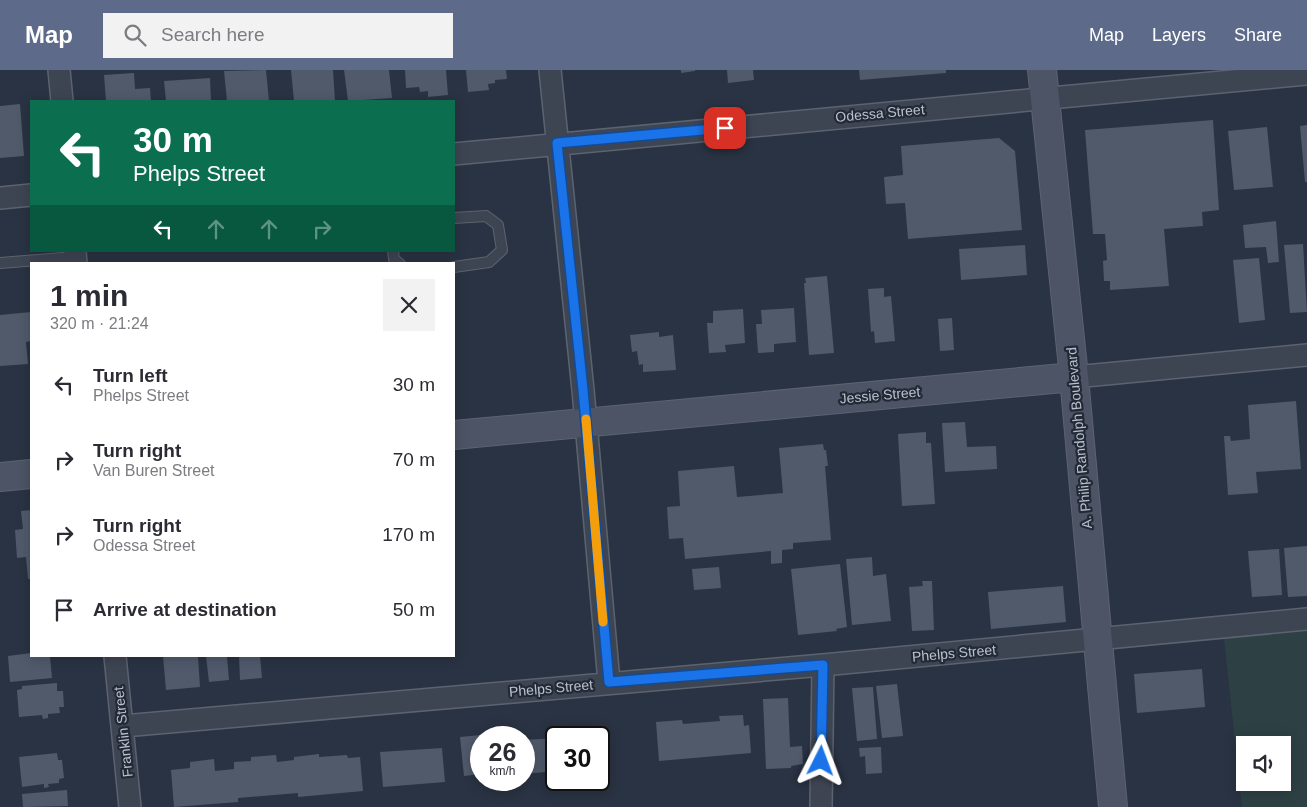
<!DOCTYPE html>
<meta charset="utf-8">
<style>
body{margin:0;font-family:Arial,sans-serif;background:#f2f2f3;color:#2b2b33;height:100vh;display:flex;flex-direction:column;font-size:19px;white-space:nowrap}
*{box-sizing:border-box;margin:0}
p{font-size:16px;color:#7c7c81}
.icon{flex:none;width:28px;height:28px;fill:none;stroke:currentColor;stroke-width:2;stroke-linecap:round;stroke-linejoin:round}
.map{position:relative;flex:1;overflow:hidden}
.details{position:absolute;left:30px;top:192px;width:425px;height:395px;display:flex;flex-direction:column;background:#fff;border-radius:0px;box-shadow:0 2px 12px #0003}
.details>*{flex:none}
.guide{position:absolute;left:30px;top:30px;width:425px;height:152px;border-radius:0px;box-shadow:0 2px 12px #0003;background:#0b6e4f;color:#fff;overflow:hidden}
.tools{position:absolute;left:1236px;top:666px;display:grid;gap:10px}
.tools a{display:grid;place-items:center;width:55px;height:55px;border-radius:0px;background:#fff;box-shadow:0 2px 12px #0003;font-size:25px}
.speed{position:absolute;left:470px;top:656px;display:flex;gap:10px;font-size:25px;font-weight:700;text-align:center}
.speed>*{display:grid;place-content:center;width:65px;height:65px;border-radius:50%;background:#fff;box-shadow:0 2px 12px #0003;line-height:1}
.speed small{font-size:12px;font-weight:400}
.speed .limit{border:2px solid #111;border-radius:8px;background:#fff;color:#111}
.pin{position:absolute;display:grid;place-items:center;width:42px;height:42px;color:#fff;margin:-21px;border-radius:10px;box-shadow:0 2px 8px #0006}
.me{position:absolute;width:55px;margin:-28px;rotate:3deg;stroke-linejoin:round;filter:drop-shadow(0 0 4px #0008)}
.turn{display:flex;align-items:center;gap:18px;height:105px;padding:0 20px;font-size:22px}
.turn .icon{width:65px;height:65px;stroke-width:2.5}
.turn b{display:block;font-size:35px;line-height:42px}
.lanes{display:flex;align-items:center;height:48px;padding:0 20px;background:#0003;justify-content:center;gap:25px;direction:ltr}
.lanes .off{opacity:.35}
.round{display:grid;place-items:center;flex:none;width:52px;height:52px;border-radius:0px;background:#f2f2f3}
.head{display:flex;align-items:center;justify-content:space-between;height:85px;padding:0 20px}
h1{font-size:30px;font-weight:800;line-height:38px}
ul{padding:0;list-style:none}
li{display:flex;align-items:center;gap:15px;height:75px;padding:0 20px}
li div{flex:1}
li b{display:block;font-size:19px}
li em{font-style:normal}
header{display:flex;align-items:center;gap:30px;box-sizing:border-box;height:70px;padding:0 25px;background:#5d6a89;color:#fff}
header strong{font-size:24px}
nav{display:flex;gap:28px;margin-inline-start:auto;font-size:18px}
.search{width:350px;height:45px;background:#f2f2f3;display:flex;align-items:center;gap:12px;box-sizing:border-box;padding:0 18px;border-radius:0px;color:#7c7c81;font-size:19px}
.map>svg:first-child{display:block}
</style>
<header>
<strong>Map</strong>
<div class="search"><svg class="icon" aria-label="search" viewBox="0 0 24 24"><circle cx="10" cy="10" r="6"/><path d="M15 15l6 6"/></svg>Search here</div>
<nav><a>Map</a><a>Layers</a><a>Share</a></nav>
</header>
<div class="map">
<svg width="1307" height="737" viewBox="0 0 1307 737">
<rect width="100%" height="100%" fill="#2a3343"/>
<path fill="#2d4145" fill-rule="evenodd" d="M1307,560V737H1242L1224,568ZM1245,675H1282V712H1245Z"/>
<path fill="#505a6b" d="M266,0L269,31H227L224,1Z
M291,0H333L335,31H294Z
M344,0H389L392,28L348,31Z
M405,0H446L448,25L428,27V21L420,22L419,17L406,18Z
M466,0H506L507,9L495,10V13L488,14L489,20L468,22Z
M681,0H695V1L681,3Z
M727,0H753L754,10L728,13Z
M859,0H946V3L860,10Z
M134,3L135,19L150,18L151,31H106L104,5Z
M210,8L211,31H166L164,11Z
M20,34L24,86L0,88V36Z
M1213,50L1219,140L1202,142L1203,156L1164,159L1169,216L1110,220V211H1104L1103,191L1107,190L1105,164H1093L1085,60Z
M1307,55V112H1305L1300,56Z
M1267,57L1273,117L1234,120L1228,61Z
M999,68L1015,81L1022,160L908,169L905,133L886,134L884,107L903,105L901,76Z
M1276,151L1279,192L1268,193L1266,177L1245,178L1243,155Z
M1303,174L1307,242L1290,243L1284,175Z
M1025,175L1027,205L961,210L959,179Z
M1259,188L1265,250L1239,253L1233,190Z
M827,206L834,283L809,285L804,213H806L805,208Z
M884,218V227L891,226L895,271L875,273L874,261L871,262L868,219Z
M794,238L796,272L774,274V282L758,283L756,254H762L761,240Z
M743,239L745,273L725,275L726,282L709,283L707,253H713V241Z
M31,242V271L26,272L28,294L0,296V245Z
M952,248L954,280L940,281L938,249Z
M659,262V267L673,265L676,300L643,302V294L639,295L637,281L632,282L630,265Z
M1296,331L1301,399L1256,402L1258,423L1228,425L1224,366H1230L1231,371L1250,369L1248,335Z
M965,352L967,377L996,376L997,399L945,402L942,353Z
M926,362V373H931L935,434L902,436L898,364Z
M823,374L824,380H826L828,396H825L831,470L793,473V479L782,480V493L771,494V481L685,489L683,468L669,469L667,437L680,436L678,401L734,396L737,427L783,423L779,378Z
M31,440V509H28L26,487L17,488L15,460L23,459L21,441Z
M1307,476V526L1288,527L1284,478Z
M1279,479L1282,525L1252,527L1248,481Z
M872,487L873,506L886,504L891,551L852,555L846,489Z
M840,494L847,557L836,559L837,561L798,565L791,499Z
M719,497L721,518L694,520L692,499Z
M922,511H932L934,560L912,561L909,517L923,516Z
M1063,516L1066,552L991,559L988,522Z
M31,583V586H50L52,608L10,612L8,586Z
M163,586H198L200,617L166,620Z
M206,586H227L229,610L209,612Z
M239,586H260L262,608L240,610Z
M1202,599L1205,637L1137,643L1134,604Z
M57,613V621H63L64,637H59L60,643L48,644V648L43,649L42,645L19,647L17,620L22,619V616Z
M897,614L903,666L882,668L876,616Z
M873,617L877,669L857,671L852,618Z
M788,628L790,677L802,676L803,694L791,696V698L766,699L763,629Z
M743,645L744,656L749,655L751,683L659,691L656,652L682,650L683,654L720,651L719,646Z
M502,663V668H481V704L464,706L460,667Z
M556,668V701L524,704V670Z
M881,677L882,703L866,704L865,686L860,687L859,678Z
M442,678L445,712L383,717L380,682Z
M57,683L58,690H62L64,708L59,709V713L48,714L49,717L44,718V714L22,717L19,687Z
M319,684V687L347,685L348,688L360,687L363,721L298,727V723L238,728V732L174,737L171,700L190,698V692L214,689L215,701L234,699V692L251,691V687L276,685L277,692L294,690V687Z
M67,720L68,736L23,737L22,724Z"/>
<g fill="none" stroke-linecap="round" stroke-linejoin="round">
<defs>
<path id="lane" d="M454,148L486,146L498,155L502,180L489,192L454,197
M393,181L394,189L400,194
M0,193L75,187"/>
<path id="street" d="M59,0L62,31
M550,0L583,320L609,612
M454,84L1307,4
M0,128L31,125
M75,181L76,194
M1074,307L1307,285
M115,586L130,737
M123,656L823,595L1307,549
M821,737L823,595"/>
<path id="secondary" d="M1042,0L1074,307L1113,737
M454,365L1074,307
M0,407L31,404"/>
</defs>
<use href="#lane" stroke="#5c6370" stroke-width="12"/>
<use href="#street" stroke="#5c6370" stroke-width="24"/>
<use href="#secondary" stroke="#5c6370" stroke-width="30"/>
<use href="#lane" stroke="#3e4552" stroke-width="10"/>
<use href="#street" stroke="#3e4552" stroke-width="21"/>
<use href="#secondary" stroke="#4c5465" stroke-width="28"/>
</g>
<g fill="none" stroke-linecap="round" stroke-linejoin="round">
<defs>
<path id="route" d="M725,58L557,73L583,320L609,612L823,595L821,691"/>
</defs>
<use href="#route" stroke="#114b97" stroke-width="12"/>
<use href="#route" stroke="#1a73e8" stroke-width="9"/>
<path stroke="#f59e0b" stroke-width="9" d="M586,349L603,552"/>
</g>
<g text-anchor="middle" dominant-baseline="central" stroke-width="4.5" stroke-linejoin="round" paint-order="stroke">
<g font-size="14" fill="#bbc1cc" stroke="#222a38">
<text transform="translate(880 43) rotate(-5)">Odessa Street</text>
<text transform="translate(880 325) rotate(-5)">Jessie Street</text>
<text transform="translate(1079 368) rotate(-95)">A. Philip Randolph Boulevard</text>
<text transform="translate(954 583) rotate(-5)">Phelps Street</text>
<text transform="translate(551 618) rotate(-5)">Phelps Street</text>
<text transform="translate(123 662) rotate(-96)">Franklin Street</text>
</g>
</g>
</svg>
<div class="tools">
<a><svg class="icon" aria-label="sound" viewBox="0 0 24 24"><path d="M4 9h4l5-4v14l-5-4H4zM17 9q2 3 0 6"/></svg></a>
</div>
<div class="speed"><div>26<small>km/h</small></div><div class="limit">30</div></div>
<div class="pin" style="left:725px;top:58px;background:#d93025"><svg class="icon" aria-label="arrive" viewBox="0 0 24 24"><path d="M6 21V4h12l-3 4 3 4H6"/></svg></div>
<svg class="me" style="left:821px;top:691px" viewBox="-20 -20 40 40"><path d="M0-17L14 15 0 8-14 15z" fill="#1a73e8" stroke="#fff" stroke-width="4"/></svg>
<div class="guide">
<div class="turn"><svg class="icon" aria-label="left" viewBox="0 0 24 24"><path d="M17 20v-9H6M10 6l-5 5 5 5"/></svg><div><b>30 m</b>Phelps Street</div></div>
<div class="lanes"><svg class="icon" aria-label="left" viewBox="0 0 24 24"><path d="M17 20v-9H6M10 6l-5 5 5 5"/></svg><svg class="icon off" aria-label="ahead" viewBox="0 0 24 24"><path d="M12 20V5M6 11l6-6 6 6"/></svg><svg class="icon off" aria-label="ahead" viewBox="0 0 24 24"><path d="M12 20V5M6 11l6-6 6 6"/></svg><svg class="icon off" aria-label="right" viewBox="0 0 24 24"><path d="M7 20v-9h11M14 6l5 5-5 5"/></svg></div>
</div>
<section class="details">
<div class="head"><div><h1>1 min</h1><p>320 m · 21:24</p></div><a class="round"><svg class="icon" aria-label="close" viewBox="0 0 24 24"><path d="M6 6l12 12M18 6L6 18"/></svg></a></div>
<ul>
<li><svg class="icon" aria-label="left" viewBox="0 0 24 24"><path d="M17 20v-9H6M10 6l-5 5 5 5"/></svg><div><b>Turn left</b><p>Phelps Street</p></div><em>30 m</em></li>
<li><svg class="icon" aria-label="right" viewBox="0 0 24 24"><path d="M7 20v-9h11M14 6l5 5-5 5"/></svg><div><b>Turn right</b><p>Van Buren Street</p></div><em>70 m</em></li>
<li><svg class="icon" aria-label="right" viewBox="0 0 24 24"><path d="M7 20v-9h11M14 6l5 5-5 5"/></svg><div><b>Turn right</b><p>Odessa Street</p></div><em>170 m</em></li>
<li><svg class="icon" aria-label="arrive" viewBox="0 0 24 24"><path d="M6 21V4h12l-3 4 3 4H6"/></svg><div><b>Arrive at destination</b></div><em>50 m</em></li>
</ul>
</section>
</div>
